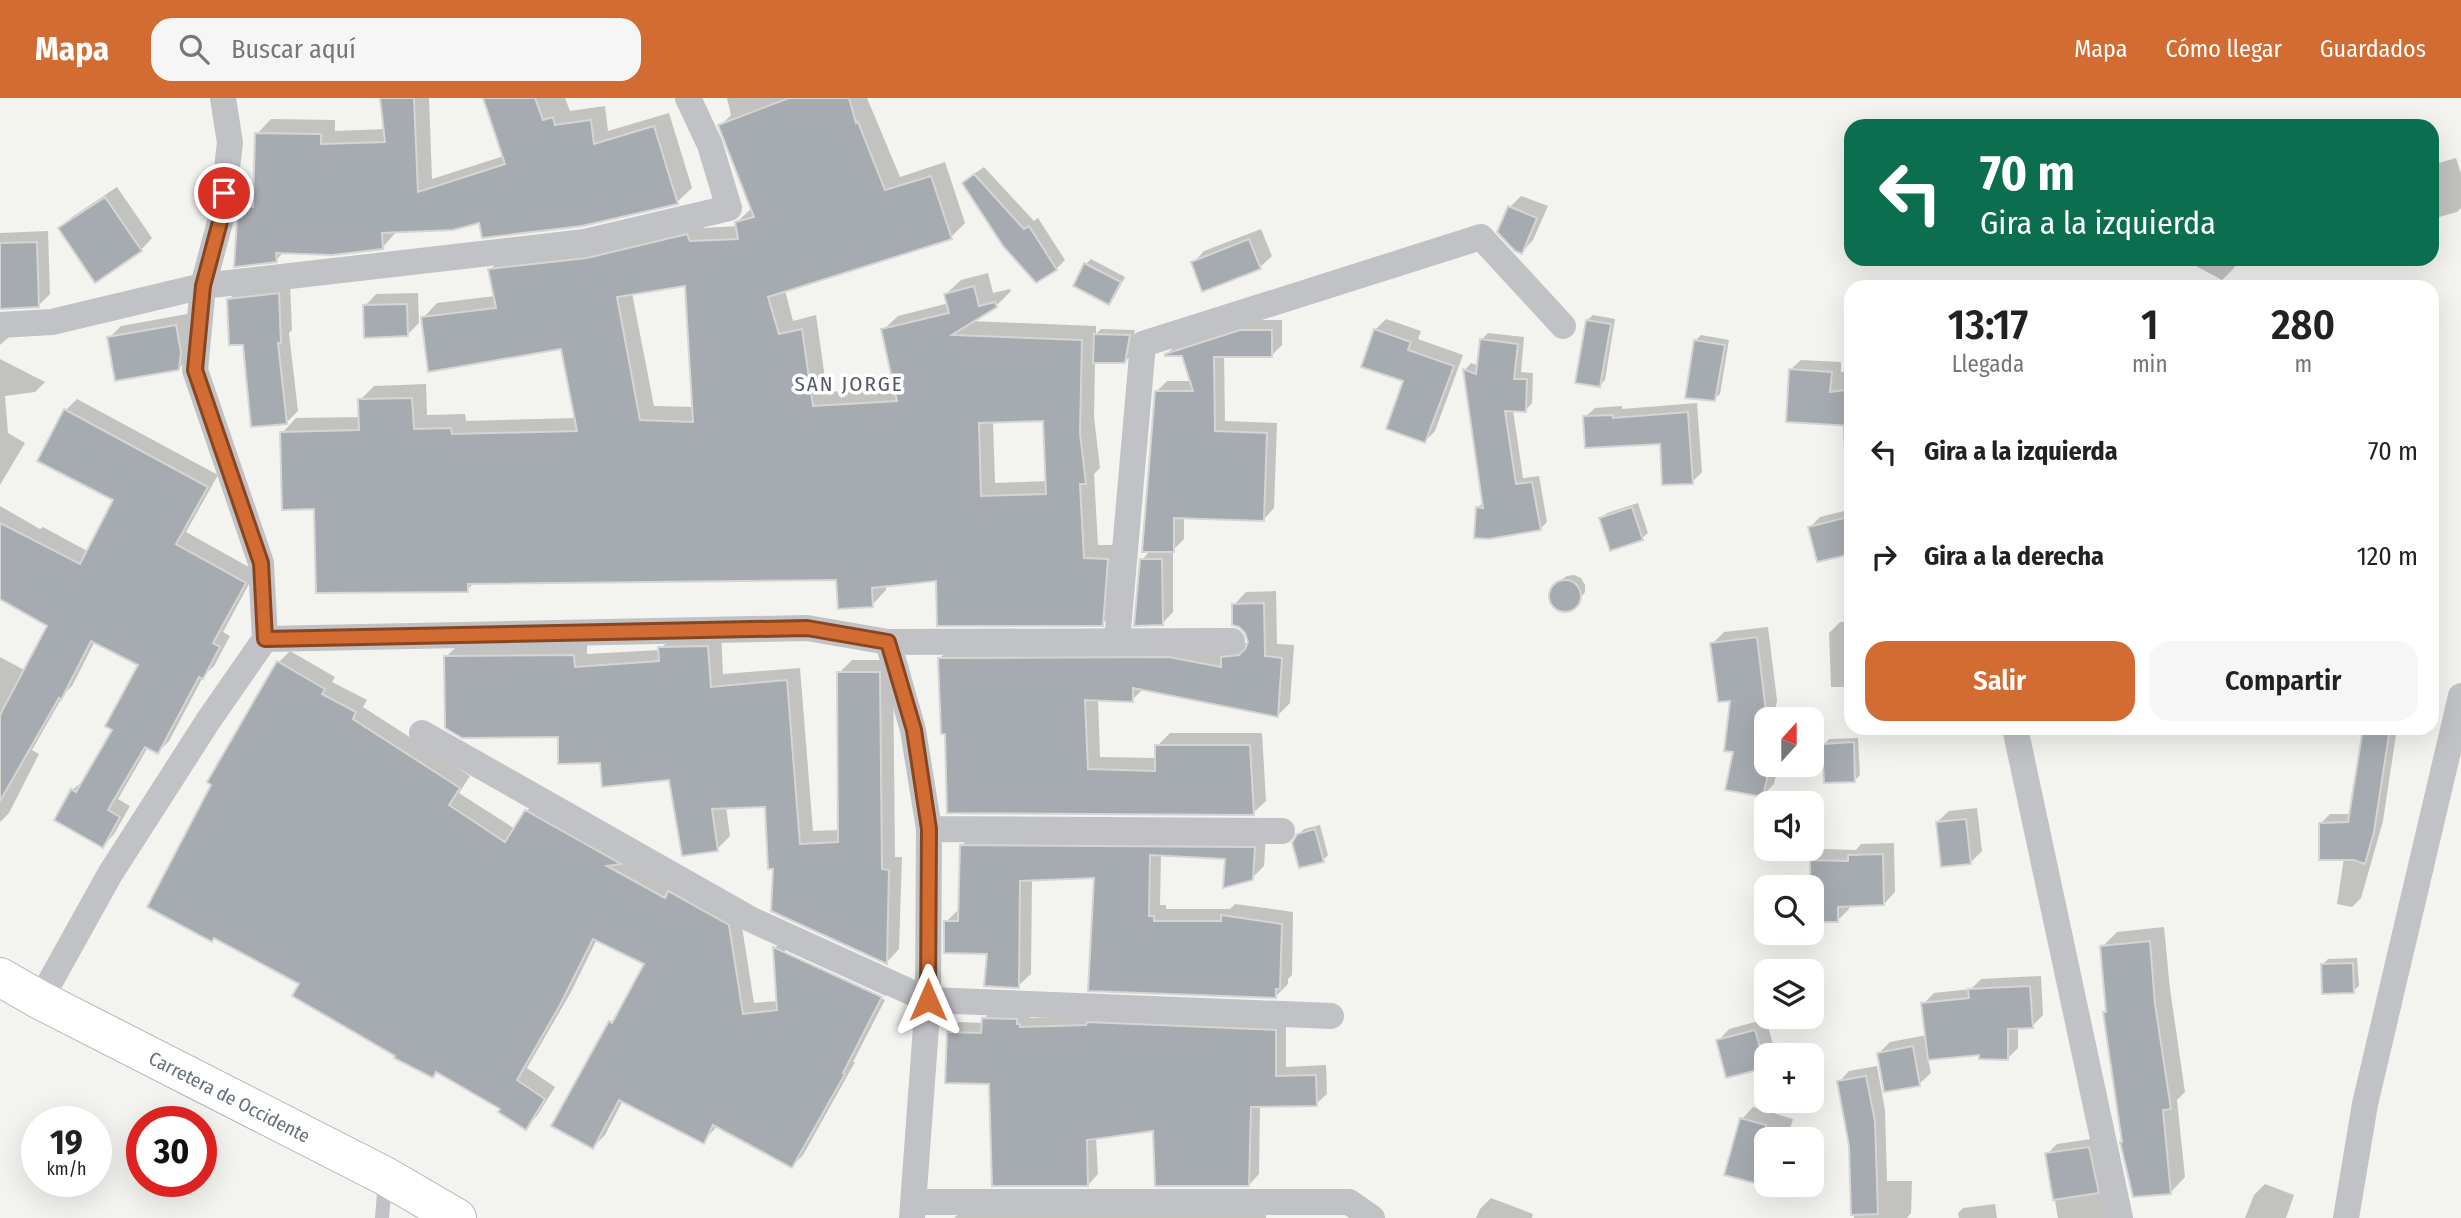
<!DOCTYPE html>
<html lang="es">
<meta charset="utf-8">
<style>
body{margin:0;font-family:"Fira Sans Condensed",sans-serif;background:#f6f6f6;color:#222;height:100vh;display:flex;flex-direction:column;font-size:26px;white-space:nowrap}
*{box-sizing:border-box;margin:0}
p{font-size:23px;color:#767676}
.icon{flex:none;width:38px;height:38px;fill:none;stroke:currentColor;stroke-width:2;stroke-linecap:round;stroke-linejoin:round}
.map{position:relative;flex:1;overflow:hidden}
.details{position:absolute;left:1844px;top:182px;width:595px;height:455px;display:flex;flex-direction:column;background:#fff;border-radius:21px;box-shadow:0 7px 28px #0002}
.details>*{flex:none}
.banner{position:absolute;left:1844px;top:21px;width:595px;height:147px;border-radius:21px;box-shadow:0 7px 28px #0002;background:#0b6e4f;color:#fff;overflow:hidden}
.needle{width:46px;rotate:21deg}
.controls{position:absolute;left:1754px;top:609px;display:grid;gap:14px}
.controls a{display:grid;place-items:center;width:70px;height:70px;border-radius:14px;background:#fff;box-shadow:0 7px 28px #0002;font-size:35px}
.speed{position:absolute;left:21px;top:1008px;display:flex;gap:14px;font-size:35px;font-weight:700;text-align:center}
.speed>*{display:grid;place-content:center;width:91px;height:91px;border-radius:50%;background:#fff;box-shadow:0 7px 28px #0002;line-height:1}
.speed small{font-size:18px;font-weight:400}
.speed .limit{border:10px solid #d22;background:#fff;color:#111}
.pin{position:absolute;display:grid;place-items:center;width:60px;height:60px;color:#fff;margin:-30px;border:4px solid #fff;border-radius:50%;box-shadow:0 2px 7px #0007}
.me{position:absolute;width:77px;margin:-38px;rotate:0deg;stroke-linejoin:round;filter:drop-shadow(0 0 5px #0008)}
.turn{display:flex;align-items:center;gap:24px;height:147px;padding:0 21px;font-size:32px}
.turn .icon{width:91px;height:91px;stroke-width:2.5}
.turn b{display:block;font-size:49px;line-height:60px}
.eta{display:flex;justify-content:space-evenly;align-items:center;height:119px;text-align:center}
.eta b{font-size:42px;font-weight:600;line-height:49px}
.action{display:flex;gap:14px;margin-top:auto;padding:14px 21px}
.action a{flex:1;height:80px;border-radius:21px;background:#d26c32;color:#fff;font-size:28px;font-weight:600;line-height:80px;text-align:center}
.action a+a{background:#f6f6f6;color:#222}
ul{padding:0;list-style:none}
li{display:flex;align-items:center;gap:21px;height:105px;padding:0 21px}
li div{flex:1}
li b{display:block;font-size:26px}
li em{font-style:normal}
header{display:flex;align-items:center;gap:42px;box-sizing:border-box;height:98px;padding:0 35px;background:#d26c32;color:#fff}
header strong{font-size:33px}
nav{display:flex;gap:38px;margin-inline-start:auto;font-size:24px}
.search{width:490px;height:63px;background:#f6f6f6;display:flex;align-items:center;gap:18px;box-sizing:border-box;padding:0 24px;border-radius:21px;color:#767676;font-size:26px}
.map>svg:first-child{display:block}
</style>
<header>
<strong>Mapa</strong>
<div class="search"><svg class="icon" aria-label="search" viewBox="0 0 24 24"><circle cx="10" cy="10" r="6"/><path d="M15 15l6 6"/></svg>Buscar aquí</div>
<nav><a>Mapa</a><a>Cómo llegar</a><a>Guardados</a></nav>
</header>
<div class="map">
<svg width="2461" height="1120" viewBox="0 0 2461 1120">
<rect width="100%" height="100%" fill="#f3f4f0"/>
<path fill="#0003" fill-rule="evenodd" d="M382,0H429L432,81L504,58L489,0H565L570,13L605,8L608,33L669,15L692,90L677,104L481,122L397,133L382,150L285,153L276,162L240,109L255,94L257,36L271,21L335,22V33L385,31Z
M727,0H867L900,79L945,64L965,125L951,139L785,192L793,223L816,217L827,294L896,290L883,232L898,218L949,205L946,196L961,182L988,175L993,195L1010,191L1011,193L996,208L971,223L1096,228V236L1101,231L1135,232L1130,258L1125,264L1095,263L1094,319L1100,370L1094,376L1098,447H1122L1116,511L1102,526L938,481L886,487V492L872,507L838,481L474,485L467,492L316,409L282,335L296,320L361,319L360,302L374,288L426,286L427,317L465,316L466,323L576,320L563,249L423,220L437,205L495,198L490,172L505,157L702,123L704,130L738,128L737,124L752,110L720,28L731,17ZM687,186L694,309L654,308L632,195ZM1044,321L1047,383L995,385L993,323Z
M2456,60L2461,76V110L2457,114L2432,121V67Z
M984,69L1034,123L1038,120L1065,162L1056,171L974,76Z
M117,89L152,140L141,152L60,131L72,119Z
M1521,98L1548,108L1533,142L1522,154L1510,109Z
M1261,131L1272,158L1260,169L1193,165L1204,153Z
M48,133L50,196L39,207L0,209V135Z
M1091,161L1125,179L1114,200L1109,205L1086,166Z
M2183,161H2239L2234,170L2222,182Z
M290,185L292,232L289,235L298,313L286,325L245,245L229,202L240,190Z
M418,195L419,225L407,237L365,208L376,196Z
M187,216L190,259L179,270L109,240L121,228Z
M1593,217L1615,221L1605,282L1599,288L1587,222Z
M1386,221L1421,233L1418,241L1463,257L1435,333L1425,343L1406,282L1375,232Z
M1252,222H1282V247L1272,257H1224L1225,323L1277,325L1274,410L1264,421L1184,419V441L1173,452V514L1162,526L1142,462L1151,452L1156,294L1167,283H1192L1183,256H1167L1178,245Z
M0,226L18,231L0,247Z
M1488,235L1524,239L1521,274L1533,275L1532,305L1525,313L1513,312L1523,380L1539,378L1547,424L1540,431L1477,410L1484,404L1465,272L1471,265L1479,268L1481,242Z
M1701,237L1729,242L1720,296L1714,301L1696,242Z
M0,261L45,284L35,294L5,298L8,335L25,345L0,387Z
M1801,262L1841,264V274L1852,272V411L1845,383L1843,326L1790,272Z
M77,301L218,377L186,434L256,473L223,534L230,538L214,568L204,577L169,643L158,654L148,649L118,701L130,708L114,736L103,748L72,692L85,682L114,631L140,566L95,543L72,588L64,596L32,652L39,656L9,715L0,724V559L26,573L50,527L0,499V408L40,431L43,429L89,454L115,401L66,312Z
M1697,305L1702,374L1692,384L1662,344L1585,319L1595,310L1622,308V311Z
M1638,405L1648,435L1642,440L1601,420L1607,415Z
M1852,411V454L1810,429L1820,419Z
M1574,477L1581,480L1585,487V494L1576,507L1570,511L1562,512L1552,502L1551,495L1561,482L1567,478Z
M1276,493L1277,546L1294,547L1290,605L1278,617L1144,590L1132,602L1098,601L1100,659L1157,660V648L1170,635H1262L1266,703L1253,715L946,634L940,560L953,548L1249,545L1234,507L1246,494Z
M1840,524H1852V589H1831L1829,535Z
M1768,529L1777,602L1774,621H1766V667H1778L1774,686L1763,697L1712,546L1724,534Z
M721,535L723,576L800,570L813,733L840,732L839,575L852,562H893L895,759H902L899,851L887,864L775,769L766,707L726,709L730,738L717,751L670,680L601,664L446,559L459,546L587,545V556L660,552L673,537Z
M290,553L335,579L332,584L367,602L363,609L470,678L459,695L515,731L527,713L538,701L740,816L754,905L778,903L775,850L786,838L892,887L886,898L785,852V856L885,902L853,964H855L803,1057L792,1068L718,1027L703,1044L623,1002L605,1037L593,1049L611,924L619,916L646,865L597,841L571,894L527,970L555,989L537,1018L526,1029L503,1010L437,973L301,885L279,564Z
M2365,630H2397L2383,723L2361,800L2352,809L2337,806L2344,760L2321,725L2330,716H2351Z
M1858,640L1860,677L1855,682L1824,647L1829,641Z
M1977,710L1982,753L1971,764L1937,724L1949,713Z
M1320,727L1328,757L1323,762L1298,737L1304,731Z
M974,735L1266,737L1264,768L1252,780L1227,759L1161,756L1160,807H1166V811H1230L1235,806L1293,814L1292,877L1288,881V886L1276,898L1090,891L1096,778L1032,781L1031,876L1018,888L989,854L946,824L958,812L961,748Z
M1894,745L1895,794L1884,806L1849,807V811L1838,822L1812,762L1824,751L1856,752L1861,746Z
M2164,829L2170,891L2185,994L2177,1002L2185,1079L2171,1094L2104,915L2108,912L2102,849L2117,834Z
M2357,860L2359,888L2353,893L2323,866L2328,861Z
M2041,878L2043,917L2032,928L2018,929V950L2007,961L1981,955L1928,961L1931,975L1919,986L1879,955L1890,944L1927,937L1923,906L1934,895L1971,891L1981,881Z
M994,910L1030,916V920L1095,918L1286,922V969L1326,967L1327,996L1316,1006L1260,1007L1259,1076L1249,1087L1155,1031L1096,1039L1098,1076L1088,1087L991,985L949,935L959,924L983,925L984,921Z
M1766,921L1776,957H1766L1765,968L1718,943L1729,931Z
M1877,968L1885,1012L1887,1083H1912L1911,1115L1907,1120H1854L1850,1048L1839,984L1849,973Z
M1753,1009L1793,1021L1787,1041H1766L1762,1080L1757,1084L1742,1021Z
M2098,1040L2113,1120H2058L2047,1056L2057,1046Z
M2265,1086L2294,1097L2286,1120H2245L2254,1097Z
M1491,1100L1533,1116L1532,1120H1476L1480,1111Z
M1995,1106L1997,1120H1959L1958,1115L1963,1110Z
M965,1110H1265L1266,1120H954Z"/>
<path fill="#a6abb2" stroke="#d5d5d3" stroke-width="2" fill-rule="evenodd" d="M380,0H414L418,94L505,66L483,0H535L543,22L553,19L555,27L591,22L594,46L654,28L678,106L582,128L482,140L479,125L453,132L382,135L383,151L332,157L276,155L277,164L234,169L238,108L253,109L255,35L321,36V46L385,44Z
M789,0H849L856,25L858,24L885,92L931,78L952,141L768,199L779,236L802,231L813,308L897,303L881,231L949,215L944,196L974,188L979,208L995,204L997,209L952,237L1082,242L1080,335L1086,386H1080L1084,460L1108,461L1103,528H937L936,483L872,490L873,509L838,511L836,482L468,486V494L316,495L314,411L282,412L280,334L359,332L358,301L412,300L414,331L451,330L452,336L577,333L561,251L428,274L421,219L496,210L488,171L587,160L687,136L690,143L738,141L735,124L754,119L718,27ZM685,188L693,324L640,322L617,199ZM1043,323L1046,396L981,398L979,325Z
M974,76L1024,131L1029,128L1057,172L1036,185L1003,148L962,85Z
M105,99L142,153L95,185L58,130Z
M1508,108L1537,120L1522,156L1515,153L1497,134Z
M1249,141L1261,171L1202,194L1191,164Z
M37,144L39,209L0,211V145Z
M1084,165L1121,184L1109,207L1073,188Z
M279,195L281,245H278L287,326L251,329L243,247H229L227,201Z
M407,206L408,238L364,240L363,207Z
M1586,222L1611,226L1600,289L1575,285Z
M176,227L181,254L179,272L115,283L107,239Z
M1374,231L1411,244L1408,252L1454,268L1425,345L1386,331L1403,283L1361,269Z
M1240,232H1272V259H1214L1215,333L1267,335L1264,423L1174,420V454H1142L1155,293H1193L1182,258H1165V256Z
M1094,236L1130,237L1125,265H1093Z
M1480,241L1518,246L1514,281H1527L1526,314L1505,313L1516,386L1532,384L1541,432L1489,441L1474,440L1476,409L1483,410L1463,271L1476,276Z
M1694,242L1725,247L1715,303L1685,300Z
M1789,271L1832,274L1830,294L1852,291V328L1786,324Z
M64,311L208,389L176,446L246,485L213,545L220,549L203,581L199,579L158,656L145,649L108,712L120,719L103,750L54,722L71,691L76,694L112,632L105,628L138,567L91,543L61,602L59,600L0,703V617L47,528L0,501V425L80,466L113,402L37,363Z
M1688,314L1693,386L1662,387L1660,346L1585,350L1583,318L1613,317V320Z
M1632,409L1643,442L1610,453L1599,420Z
M1852,418V456L1817,464L1808,429Z
M1140,461H1162L1163,527L1134,528Z
M1549 498a16 16 0 1 1 32 0a16 16 0 1 1-32 0Z
M1264,505L1265,558L1282,560L1278,619L1133,590V604L1085,602L1088,671L1155,673V647H1250L1254,717L947,715L945,636H941L938,560L1169,559L1221,569V559L1239,557L1245,551L1248,544L1245,535L1239,529L1232,527V506Z
M1757,539L1766,614L1759,667H1770L1763,699L1725,692L1733,654L1724,653L1730,603L1718,604L1710,545Z
M708,548L711,589L787,582L800,746L838,744L837,574H880L882,771L889,772L887,866L771,813L773,771H768L765,709L712,711L718,753L682,758L669,682L602,689L600,665L558,666V639L462,640L445,630L444,558L574,557L575,569L659,563L658,549Z
M277,563L325,591L322,596L356,614L353,621L460,690L449,707L505,744L525,712L621,766L607,768L665,800L668,793L729,827L743,916L777,912L773,849L882,899L843,975L845,976L792,1070L713,1027L704,1046L619,1002L593,1051L551,1028L609,923L612,925L644,866L593,841L560,907L517,982L545,1001L526,1032L498,1014L500,1011L436,974L433,980L394,960L395,958L292,898L299,886L214,840L212,844L147,809L211,687L207,684Z
M2363,630H2390L2374,734L2365,766L2354,762H2319V725L2348,724Z
M1854,644L1855,684L1824,685L1822,646Z
M1966,721L1971,766L1941,769L1936,724Z
M1315,731L1324,764L1299,770L1292,745L1297,736Z
M960,747L1255,749L1253,782L1223,790L1225,761L1150,757L1149,818H1154V823H1221V817L1282,826L1280,891H1276V900L1088,893L1094,780L1020,783L1019,890L984,888L987,856L944,855V823H958Z
M1883,756L1884,807L1838,809V824H1811L1810,762L1848,763V757Z
M2150,843L2155,906L2171,1011L2163,1012L2171,1096L2133,1099L2120,1044H2122L2103,914H2106L2100,848Z
M2353,865L2354,895L2322,896L2321,866Z
M2030,888L2033,930L2008,931V962L1979,961V957L1928,962L1921,905L1969,900L1968,891Z
M982,920L1017,921V926H1020V929L1086,927L1087,924L1276,932V978L1316,977L1317,1008L1251,1009L1249,1088H1155L1153,1033L1087,1042L1088,1088H992L989,986L945,985L947,934L981,935Z
M1755,932L1766,970L1726,980L1716,942Z
M1913,948L1920,988L1884,994L1877,955Z
M1866,978L1875,1023L1878,1116L1851,1117L1849,1048L1837,983Z
M1740,1020L1766,1027V1082L1759,1081L1758,1086L1724,1077Z
M2089,1049L2099,1095L2053,1102L2045,1055Z"/>
<g fill="none" stroke-linecap="round" stroke-linejoin="round">
<defs>
<g id="primary">
<path id="s1" d="M0,879L40,902L385,1078L457,1120"/>
</g>
</defs>
<use href="#primary" stroke="#b1b4b8" stroke-width="40"/>
<path stroke="#c0c2c6" stroke-width="14" d="M382,1120L385,1083"/>
<path stroke="#c0c2c6" stroke-width="26" d="M0,227L52,224L203,188L585,144L729,110L710,47L688,0
M265,541L807,530L888,544L913,632L929,731L928,902L912,1120
M1117,543L1143,246L1481,139L1563,228
M888,544L1232,543
M2015,630L2120,1120
M422,635L752,822L928,902L1331,918
M929,731L1282,733
M40,902L110,776L208,623L265,541L261,465L195,272L203,188L221,120L230,45L223,0
M913,1104H1349L1372,1120
M2346,1120L2365,1006L2461,598"/>
<use href="#primary" stroke="#fff" stroke-width="38"/>
</g>
<g fill="none" stroke-linecap="round" stroke-linejoin="round">
<defs>
<path id="route" d="M224,95L221,120L203,188L195,272L261,465L265,541L807,530L888,544L914,632L929,731L928,902"/>
</defs>
<use href="#route" stroke="#884620" stroke-width="18"/>
<use href="#route" stroke="#d26c32" stroke-width="12"/>
</g>
<g text-anchor="middle" dominant-baseline="central" stroke-width="7" stroke-linejoin="round" paint-order="stroke">
<g font-size="19" fill="#66707f" stroke="#fff">
<text stroke="none"><textPath href="#s1" startOffset="259">Carretera de Occidente</textPath></text>
</g>
<g font-size="21" letter-spacing="2" fill="#535a64" stroke="#fff">
<text x="849" y="286">SAN JORGE</text>
</g>
</g>
</svg>
<div class="controls">
<a><svg class="needle" viewBox="-14 -14 28 28"><path d="M0-13l5 13h-10z" fill="#e53935"/><path d="M0 13l5-13h-10z" fill="#767676"/></svg></a>
<a><svg class="icon" aria-label="sound" viewBox="0 0 24 24"><path d="M4 9h4l5-4v14l-5-4H4zM17 9q2 3 0 6"/></svg></a>
<a><svg class="icon" aria-label="search" viewBox="0 0 24 24"><circle cx="10" cy="10" r="6"/><path d="M15 15l6 6"/></svg></a>
<a><svg class="icon" aria-label="layers" viewBox="0 0 24 24"><path d="M12 4l9 5-9 5-9-5zM3 14l9 5 9-5"/></svg></a>
<a>+</a>
<a>−</a>
</div>
<div class="speed"><div>19<small>km/h</small></div><div class="limit">30</div></div>
<div class="pin" style="left:224px;top:95px;background:#d93025"><svg class="icon" aria-label="arrive" viewBox="0 0 24 24"><path d="M6 21V4h12l-3 4 3 4H6"/></svg></div>
<svg class="me" style="left:928px;top:902px" viewBox="-20 -20 40 40"><path d="M0-17L14 15 0 8-14 15z" fill="#d26c32" stroke="#fff" stroke-width="4"/></svg>
<div class="banner">
<div class="turn"><svg class="icon" aria-label="left" viewBox="0 0 24 24"><path d="M17 20v-9H6M10 6l-5 5 5 5"/></svg><div><b>70 m</b>Gira a la izquierda</div></div>
</div>
<section class="details">
<div class="eta">
<div><b>13:17</b><p>Llegada</p></div>
<div><b>1</b><p>min</p></div>
<div><b>280</b><p>m</p></div>
</div>
<ul>
<li><svg class="icon" aria-label="left" viewBox="0 0 24 24"><path d="M17 20v-9H6M10 6l-5 5 5 5"/></svg><div><b>Gira a la izquierda</b></div><em>70 m</em></li>
<li><svg class="icon" aria-label="right" viewBox="0 0 24 24"><path d="M7 20v-9h11M14 6l5 5-5 5"/></svg><div><b>Gira a la derecha</b></div><em>120 m</em></li>
</ul>
<div class="action"><a>Salir</a><a>Compartir</a></div>
</section>
</div>
